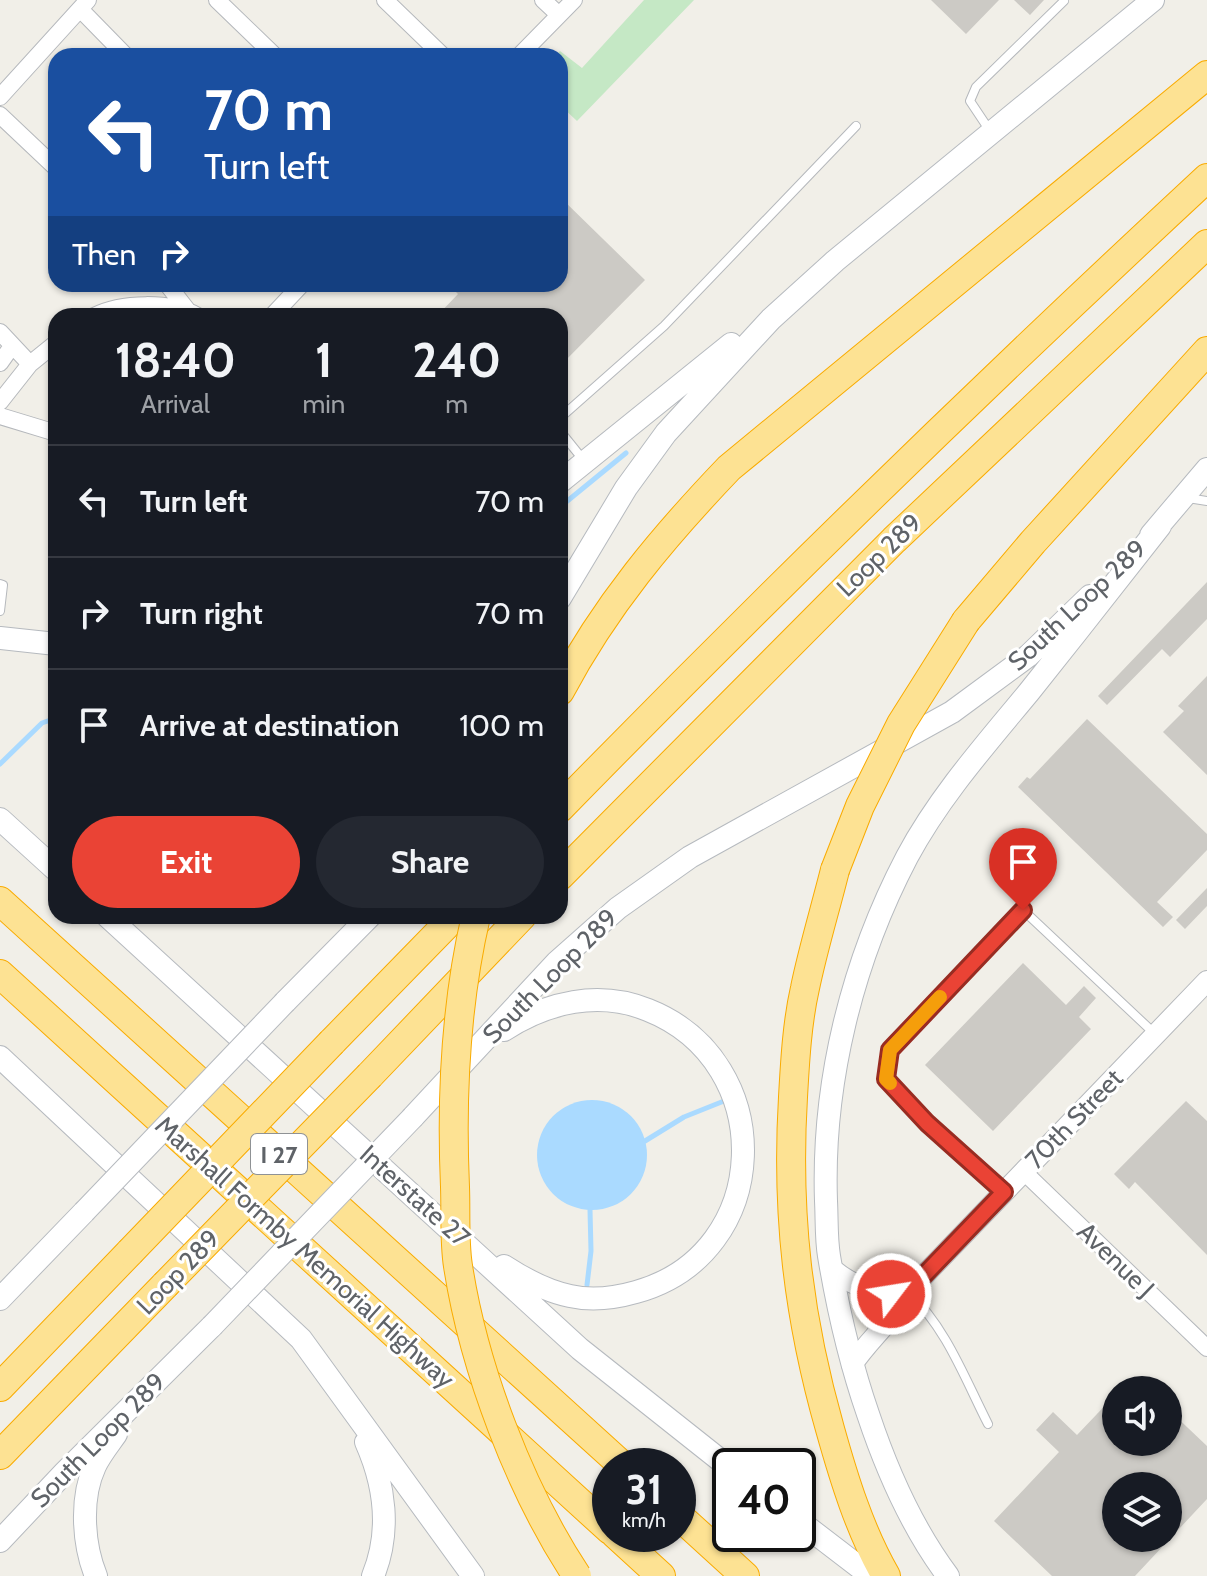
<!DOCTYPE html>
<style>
body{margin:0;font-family:Cabin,sans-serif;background:#242831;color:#f1f3f6;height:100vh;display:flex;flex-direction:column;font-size:30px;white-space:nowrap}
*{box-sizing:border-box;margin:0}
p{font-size:26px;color:#9ea1a6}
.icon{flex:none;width:44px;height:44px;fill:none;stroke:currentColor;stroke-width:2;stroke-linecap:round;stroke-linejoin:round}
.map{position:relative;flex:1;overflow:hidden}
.side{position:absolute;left:48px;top:308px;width:520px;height:616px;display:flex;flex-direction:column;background:#171b24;border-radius:24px;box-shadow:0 2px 6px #0004}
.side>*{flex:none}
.banner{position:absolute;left:48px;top:48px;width:520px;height:244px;border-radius:24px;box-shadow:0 2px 6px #0004;background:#1a4fa0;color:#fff;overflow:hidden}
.fabs{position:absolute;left:1102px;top:1376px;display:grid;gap:16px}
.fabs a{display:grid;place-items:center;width:80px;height:80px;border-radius:50%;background:#171b24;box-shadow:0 2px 6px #0004;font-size:40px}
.speed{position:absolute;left:592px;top:1448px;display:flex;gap:16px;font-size:40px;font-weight:700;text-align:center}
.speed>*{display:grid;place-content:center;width:104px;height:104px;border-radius:50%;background:#171b24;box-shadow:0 2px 6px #0004;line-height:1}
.speed small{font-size:20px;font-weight:400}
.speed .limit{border:4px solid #111;border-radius:12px;background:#fff;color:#111}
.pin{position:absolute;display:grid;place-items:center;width:68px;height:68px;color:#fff;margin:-82px -34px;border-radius:50% 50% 50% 0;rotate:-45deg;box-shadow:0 0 8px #0007}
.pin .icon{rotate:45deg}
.me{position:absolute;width:88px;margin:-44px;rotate:59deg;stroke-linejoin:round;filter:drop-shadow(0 0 6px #0008)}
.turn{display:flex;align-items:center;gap:28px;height:168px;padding:0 24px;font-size:36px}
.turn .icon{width:104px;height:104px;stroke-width:2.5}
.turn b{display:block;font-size:56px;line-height:68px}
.then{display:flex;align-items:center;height:76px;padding:0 24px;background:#0003;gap:16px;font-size:30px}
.eta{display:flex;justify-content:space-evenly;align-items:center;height:136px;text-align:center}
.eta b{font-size:48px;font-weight:700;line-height:56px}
.action{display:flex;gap:16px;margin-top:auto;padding:16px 24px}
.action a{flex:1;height:92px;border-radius:48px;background:#ea4335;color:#fff;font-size:32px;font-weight:700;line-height:92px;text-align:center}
.action a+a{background:#242831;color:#f1f3f6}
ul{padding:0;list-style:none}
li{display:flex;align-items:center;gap:24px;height:112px;padding:0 24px;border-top:2px solid #363941}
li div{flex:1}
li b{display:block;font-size:30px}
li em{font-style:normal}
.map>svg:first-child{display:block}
</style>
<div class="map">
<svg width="1207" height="1576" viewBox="0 0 1207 1576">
<rect width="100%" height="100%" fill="#f1efe8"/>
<path fill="#c5e8c5" d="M644,0H694L577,121L560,105V56H555L560,51L582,68Z"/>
<path fill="#aadaff" d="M537 1155a55 55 0 1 1 110 0a55 55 0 1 1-110 0Z"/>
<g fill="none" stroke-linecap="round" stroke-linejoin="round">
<path stroke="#aadaff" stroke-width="5" d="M560,507L626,453
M0,764L42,723L56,718
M645,1141L684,1117L724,1101
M587,1285L591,1251L590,1210"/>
</g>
<path fill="#cccac5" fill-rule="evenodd" d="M931,0H999L966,34Z
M1014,0H1044L1030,15Z
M560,197L645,280L560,366V316H437L458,294L448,284H560Z
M1207,582V619L1170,657L1162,649L1107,705L1098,696Z
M1207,676V775L1163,732L1184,711L1178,706Z
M1087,719L1207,834V850L1157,902L1173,917L1163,927L1018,787L1027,777L1030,779Z
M1207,888V906L1185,929L1176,920Z
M1023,963L1066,1005L1084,986L1096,998L1079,1017L1091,1029L993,1131L925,1065Z
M1186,1101L1207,1121V1255L1135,1182L1129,1189L1114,1174Z
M1116,1394V1442H1168V1409L1207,1446V1499L1135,1576H1052L994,1521L1059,1452L1036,1430L1053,1412L1077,1435ZM1116,1486H1168V1538H1116Z"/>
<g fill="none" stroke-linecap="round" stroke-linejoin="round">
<defs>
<path id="service" d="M990,131L970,101L976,87L1064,1
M397,316H398
M560,418L664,326L856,126
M560,431L585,462
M1188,498L1207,501
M0,584L3,585L0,611
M1003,1191L927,1123L886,1079L890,1050L1023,910L1155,1034
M908,1292C946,1327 965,1379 988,1424"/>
<path id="minor" d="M217,0L275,56
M385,0L443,56
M543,0L559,15
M80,9L126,56
M519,56L574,0
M0,97L88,0
M0,115L56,168
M167,284L188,311
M94,316C121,302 171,301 198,316
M272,316L302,284
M0,332L30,364
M0,363L12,346
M0,402L30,364L56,343
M0,416L56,433
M1024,1172L1207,1348"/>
<path id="tertiary" d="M832,1269C855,1288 878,1296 908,1292
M852,1365C869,1339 894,1320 908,1292L1207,981"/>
<path id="secondary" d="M560,482L731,344
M1151,535L1207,469
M560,598L626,488L666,433L771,319L835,261L1153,0
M0,638L56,644
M0,819L56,870
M107,916L580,1349L730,1468
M285,1002L370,916
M0,1057L301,1339L473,1576
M413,1117L557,962L618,908L690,857L952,712L1028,656L1090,596
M504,1266C524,1279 546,1291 570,1296C592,1301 615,1298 636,1292C774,1254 779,1062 648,1010C599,990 547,1002 504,1030
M0,1299L84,1212
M366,1442C385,1485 391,1532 373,1576
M798,1520L871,1576
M0,1541L65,1472L212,1326
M96,1576C83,1544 80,1498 95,1466C100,1455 109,1444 116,1434
M948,1576C912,1528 887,1471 868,1414C850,1362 838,1310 829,1256C826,1238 827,1219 826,1201C822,1083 852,962 907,857C939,797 986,744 1029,692C1073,637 1117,581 1160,526"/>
<path id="motorway" d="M966,621L1033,542L1207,351
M560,691C605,606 663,537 729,468L1207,75
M560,808C770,593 986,383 1207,178
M835,870C825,910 813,949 805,988C797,1023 795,1062 793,1097C786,1213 798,1317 830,1429C844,1479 860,1531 886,1576
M560,876L894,540L1207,244
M0,901L623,1466
M0,974L610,1530
M332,1042L455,916
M370,1075L522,916
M0,1387L130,1252
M0,1455L165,1285
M678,1515L745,1576
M615,1534L661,1576"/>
</defs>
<use href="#service" stroke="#b5b8bc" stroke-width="10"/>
<use href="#minor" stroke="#b5b8bc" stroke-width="18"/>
<use href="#tertiary" stroke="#b5b8bc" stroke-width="22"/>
<use href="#secondary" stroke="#b6babf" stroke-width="24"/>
<use href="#motorway" stroke="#f9ab00" stroke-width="30"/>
<use href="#service" stroke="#fff" stroke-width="8"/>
<use href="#minor" stroke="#fff" stroke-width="16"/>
<use href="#tertiary" stroke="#fff" stroke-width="20"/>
<use href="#secondary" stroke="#fff" stroke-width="22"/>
<use href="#motorway" stroke="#fde293" stroke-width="28"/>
<defs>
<path id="secondary-bridge" d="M84,1212L285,1002
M212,1326L413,1117"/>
<path id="motorway-bridge" d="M835,870L860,806L901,724L966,621
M476,916C455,1006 451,1096 455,1187C456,1213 454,1241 458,1266C474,1369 520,1490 577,1576
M130,1252L332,1042
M165,1285L370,1075"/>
</defs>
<use href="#secondary-bridge" stroke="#b6babf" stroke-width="24" stroke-linecap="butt"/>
<use href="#motorway-bridge" stroke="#f9ab00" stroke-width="30" stroke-linecap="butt"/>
<use href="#secondary-bridge" stroke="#fff" stroke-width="22"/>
<use href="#motorway-bridge" stroke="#fde293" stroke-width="28"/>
</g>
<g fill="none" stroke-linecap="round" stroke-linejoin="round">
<defs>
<path id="route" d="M891,1294L908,1292L1004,1192L927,1123L886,1079L890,1050L1023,910"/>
</defs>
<use href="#route" stroke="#982c22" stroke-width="20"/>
<use href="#route" stroke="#ea4335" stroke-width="14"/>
<path stroke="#f59e0b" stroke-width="14" d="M890,1083L886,1079L890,1050L940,997"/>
</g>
<g text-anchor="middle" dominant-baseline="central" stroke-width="6" stroke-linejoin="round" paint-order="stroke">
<rect fill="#fff" stroke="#8f9295" stroke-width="2" x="251" y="1134" width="56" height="40" rx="6"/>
<g font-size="24" font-weight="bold" fill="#5f6368">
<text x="279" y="1154">I 27</text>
</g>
<g font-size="26" fill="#5f6368" stroke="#fff">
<text transform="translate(879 555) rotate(-44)">Loop 289</text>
<text transform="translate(1077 605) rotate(-43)">South Loop 289</text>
<text transform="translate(550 976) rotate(-45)">South Loop 289</text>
<text transform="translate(1074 1119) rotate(-46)">70th Street</text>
<text transform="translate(415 1196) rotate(42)">Interstate 27</text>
<text transform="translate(305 1252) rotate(42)">Marshall Formby Memorial Highway</text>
<text transform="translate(1116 1260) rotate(44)">Avenue J</text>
<text transform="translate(178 1272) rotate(-46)">Loop 289</text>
<text transform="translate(98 1440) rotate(-45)">South Loop 289</text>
</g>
</g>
</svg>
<div class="fabs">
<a><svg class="icon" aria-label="sound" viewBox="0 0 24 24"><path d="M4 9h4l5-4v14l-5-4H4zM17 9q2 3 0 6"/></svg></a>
<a><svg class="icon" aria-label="layers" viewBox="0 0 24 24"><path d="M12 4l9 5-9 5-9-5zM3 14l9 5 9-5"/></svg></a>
</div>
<div class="speed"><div>31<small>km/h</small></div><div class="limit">40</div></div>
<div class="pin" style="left:1023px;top:910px;background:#d93025"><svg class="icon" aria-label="arrive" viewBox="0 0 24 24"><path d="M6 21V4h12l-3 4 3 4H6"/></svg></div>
<svg class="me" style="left:891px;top:1294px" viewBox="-20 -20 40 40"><circle r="17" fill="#ea4335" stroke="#fff" stroke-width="3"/><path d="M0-11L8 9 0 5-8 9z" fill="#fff"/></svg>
<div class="banner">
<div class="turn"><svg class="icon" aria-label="left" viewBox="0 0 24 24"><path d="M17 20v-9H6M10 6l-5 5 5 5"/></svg><div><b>70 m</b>Turn left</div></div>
<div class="then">Then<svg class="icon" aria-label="right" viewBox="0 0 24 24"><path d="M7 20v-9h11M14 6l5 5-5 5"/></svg></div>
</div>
<section class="side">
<div class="eta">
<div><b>18:40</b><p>Arrival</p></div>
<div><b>1</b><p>min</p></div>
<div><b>240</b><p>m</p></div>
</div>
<ul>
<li><svg class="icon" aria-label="left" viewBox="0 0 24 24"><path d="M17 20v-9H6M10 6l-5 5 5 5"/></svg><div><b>Turn left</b></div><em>70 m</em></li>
<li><svg class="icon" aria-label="right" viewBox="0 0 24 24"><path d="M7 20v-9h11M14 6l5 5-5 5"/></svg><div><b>Turn right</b></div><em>70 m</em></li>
<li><svg class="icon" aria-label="arrive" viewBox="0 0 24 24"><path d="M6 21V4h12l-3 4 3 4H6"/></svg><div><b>Arrive at destination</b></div><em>100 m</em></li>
</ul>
<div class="action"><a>Exit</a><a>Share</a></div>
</section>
</div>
